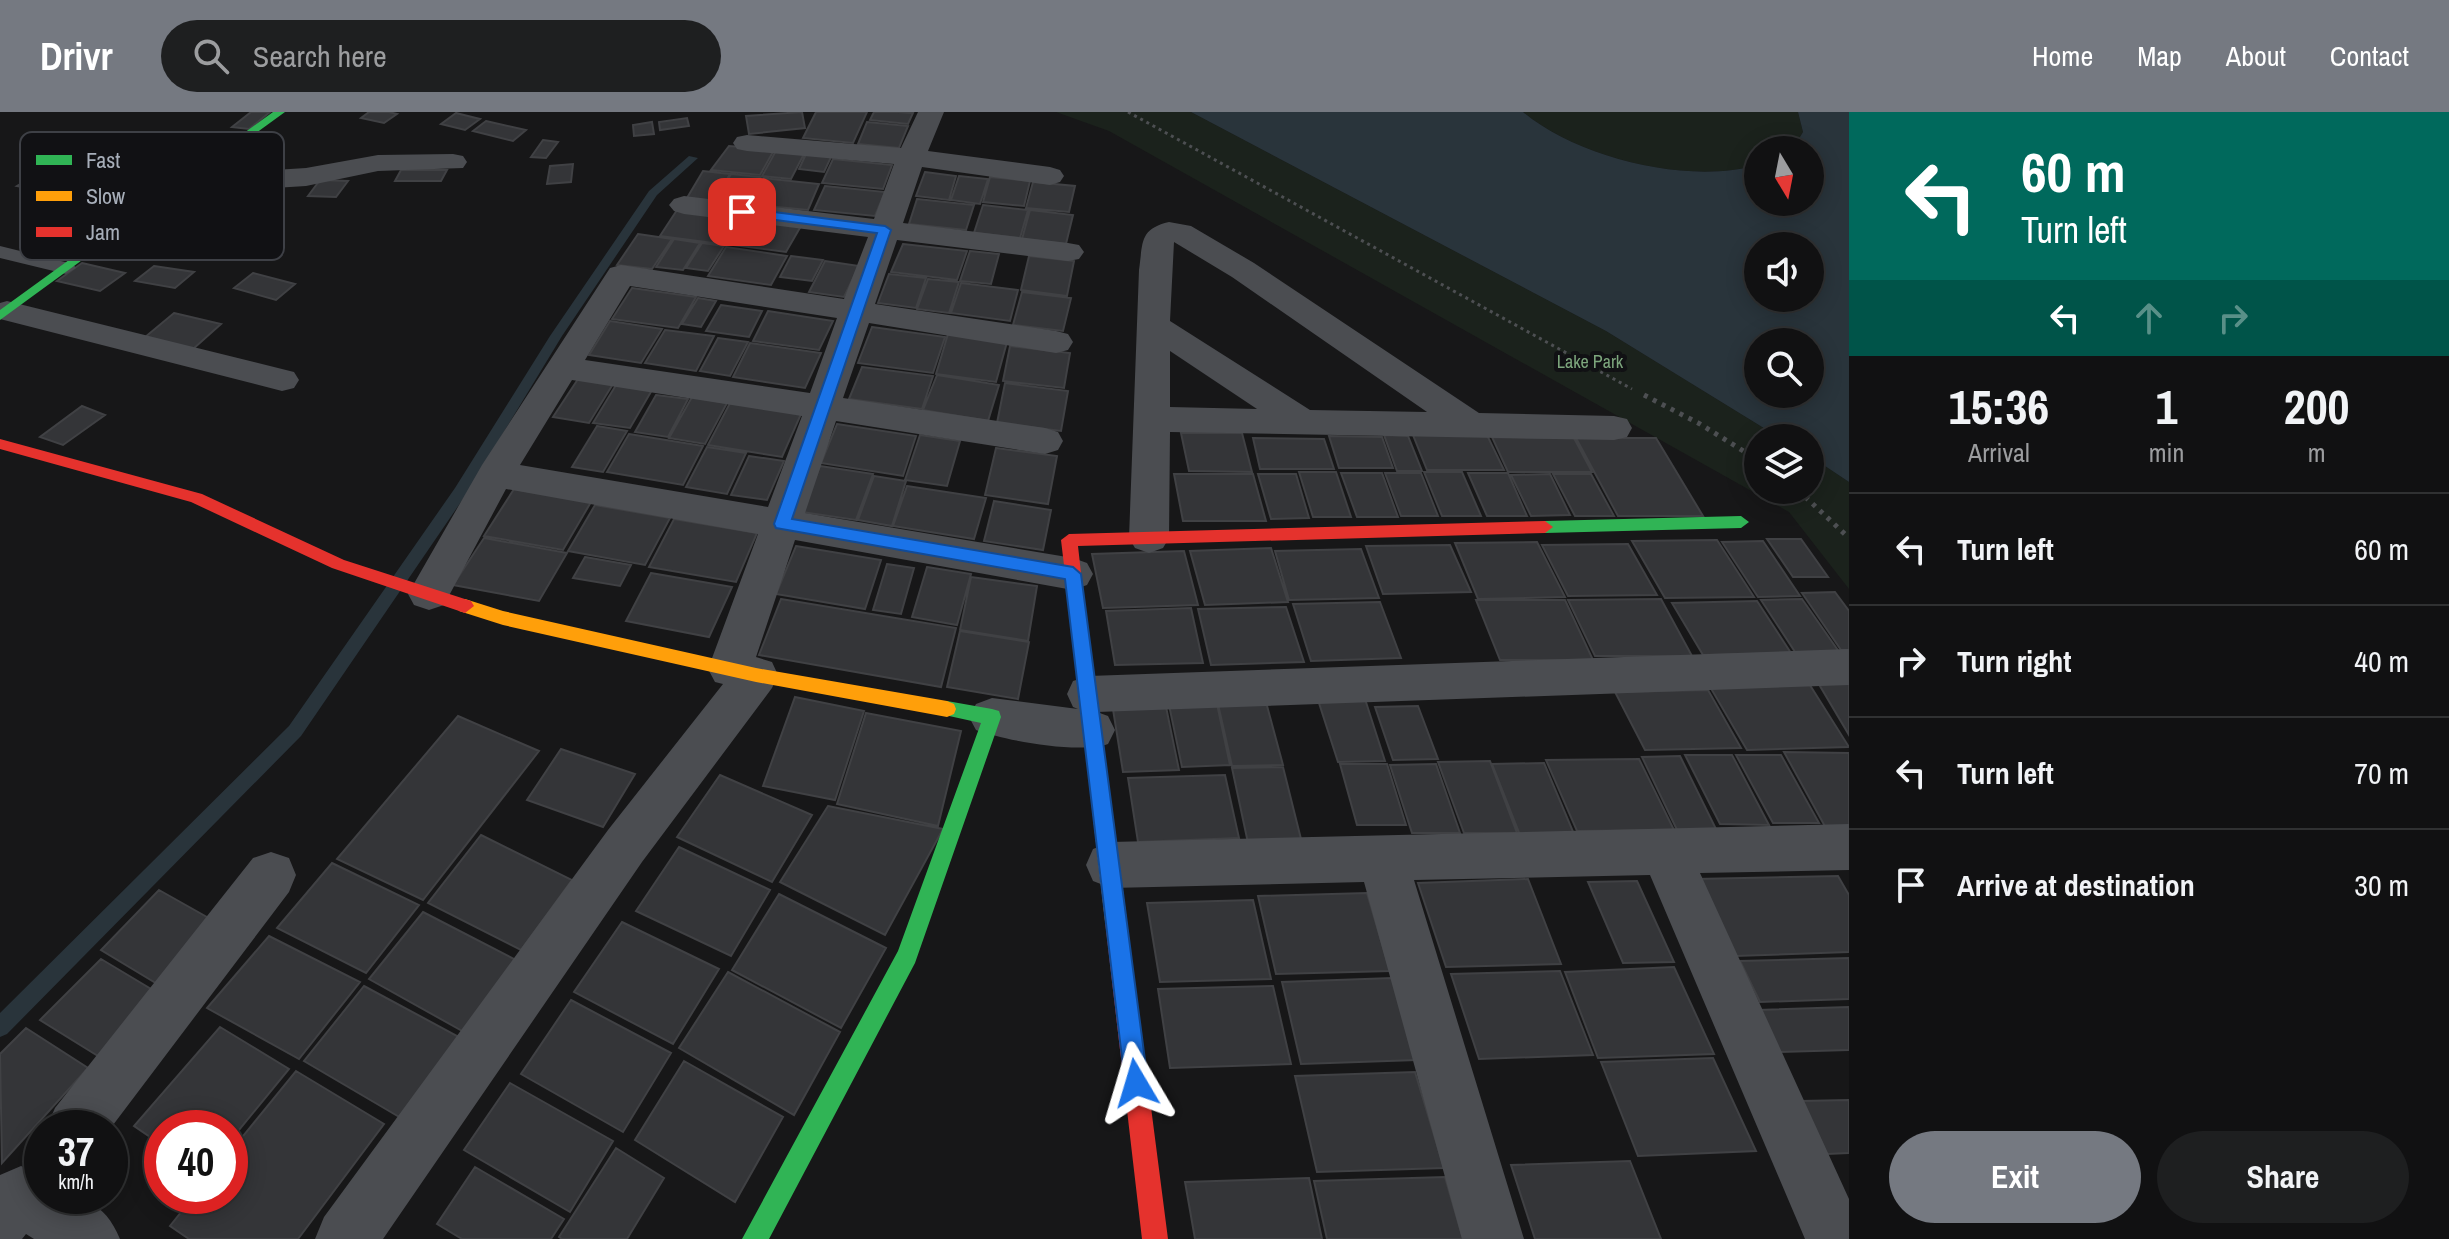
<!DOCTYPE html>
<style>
body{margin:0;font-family:"Archivo Narrow",sans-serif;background:#1e1f20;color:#f1f3f6;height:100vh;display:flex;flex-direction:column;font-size:30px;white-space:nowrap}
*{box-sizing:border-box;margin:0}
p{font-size:26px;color:#9c9d9f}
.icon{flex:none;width:44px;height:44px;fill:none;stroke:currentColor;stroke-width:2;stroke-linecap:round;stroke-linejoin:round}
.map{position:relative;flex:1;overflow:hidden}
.details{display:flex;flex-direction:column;background:#111112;width:600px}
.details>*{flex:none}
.hud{background:#00695c;color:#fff;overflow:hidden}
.needle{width:52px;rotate:170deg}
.buttons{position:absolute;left:1744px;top:24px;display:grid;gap:16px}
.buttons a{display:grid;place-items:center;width:80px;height:80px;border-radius:50%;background:#111112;box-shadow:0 4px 20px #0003,0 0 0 2px #303132;font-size:40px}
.speed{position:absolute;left:24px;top:998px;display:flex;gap:16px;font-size:40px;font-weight:700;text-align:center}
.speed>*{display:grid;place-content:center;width:104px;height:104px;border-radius:50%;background:#111112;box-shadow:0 4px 20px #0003,0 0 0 2px #303132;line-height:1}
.speed small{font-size:20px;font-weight:400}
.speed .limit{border:12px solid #d22;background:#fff;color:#111}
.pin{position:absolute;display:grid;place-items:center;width:68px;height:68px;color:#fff;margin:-34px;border-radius:16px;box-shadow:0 4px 12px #0006}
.me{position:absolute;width:88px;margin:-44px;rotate:353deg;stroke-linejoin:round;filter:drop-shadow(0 0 6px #0008)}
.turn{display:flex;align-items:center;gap:28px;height:168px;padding:0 40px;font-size:36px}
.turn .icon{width:104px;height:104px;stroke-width:2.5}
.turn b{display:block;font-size:56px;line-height:68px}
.lanes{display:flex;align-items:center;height:76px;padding:0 40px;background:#0003;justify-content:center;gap:40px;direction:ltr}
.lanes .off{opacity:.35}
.eta{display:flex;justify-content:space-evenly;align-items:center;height:136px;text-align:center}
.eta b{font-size:48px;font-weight:700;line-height:56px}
.primary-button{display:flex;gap:16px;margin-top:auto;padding:16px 40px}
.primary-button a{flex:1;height:92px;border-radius:48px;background:#757981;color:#fff;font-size:32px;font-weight:700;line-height:92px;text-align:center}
.primary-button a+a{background:#1e1f20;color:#f1f3f6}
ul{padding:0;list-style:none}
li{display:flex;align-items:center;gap:24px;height:112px;padding:0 40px;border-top:2px solid #303132}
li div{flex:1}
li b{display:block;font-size:30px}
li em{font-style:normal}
header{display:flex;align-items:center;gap:48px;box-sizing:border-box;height:112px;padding:0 40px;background:#757981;color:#fff}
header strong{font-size:38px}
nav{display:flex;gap:44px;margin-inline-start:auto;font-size:28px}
.search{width:560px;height:72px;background:#1e1f20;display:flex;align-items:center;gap:20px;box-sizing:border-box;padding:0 28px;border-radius:44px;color:#9c9d9f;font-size:30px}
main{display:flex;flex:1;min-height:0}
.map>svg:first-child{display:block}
</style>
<header>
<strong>Drivr</strong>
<div class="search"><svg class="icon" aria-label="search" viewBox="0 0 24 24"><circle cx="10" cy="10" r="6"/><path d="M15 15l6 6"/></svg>Search here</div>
<nav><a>Home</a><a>Map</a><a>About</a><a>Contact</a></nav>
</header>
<main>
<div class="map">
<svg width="1849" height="1127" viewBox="0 0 1849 1127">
<rect width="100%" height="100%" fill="#171718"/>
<path fill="#1b221c" d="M1056,0H1191L1606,219L1780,326H1758V378H1810V344L1849,370V477L1789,400L1109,19Z
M1523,0H1798L1803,20L1792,38H1758V53C1688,73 1578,46 1523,0Z"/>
<path fill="#29343b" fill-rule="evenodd" d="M1191,0H1523C1578,46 1688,73 1758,53V90H1810V38H1792L1803,20L1798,0H1849V370L1810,344V326H1780L1606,219ZM1758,134H1810V186H1758ZM1758,230H1810V282H1758Z"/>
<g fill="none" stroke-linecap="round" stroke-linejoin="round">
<path fill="#29343b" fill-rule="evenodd" d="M689,44L698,46L657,83L562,224L465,384L301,624L7,922L0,925V901L289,614L455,376L550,224L649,79Z"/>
</g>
<path fill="#343538" stroke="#404144" stroke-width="2" d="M251,0H270L249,17L232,15Z
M369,0H389L397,2L384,11L361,6Z
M802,0L805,16L749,22L746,4Z
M816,0H867L853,31L803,26Z
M874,0H898L913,1L908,12L870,8Z
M456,1L480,7L465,18L441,12Z
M687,6L689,14L660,18L659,10Z
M486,9L526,18L513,29L473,19Z
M652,10L654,22L634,24L633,13Z
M867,10L908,14L899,36L858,32Z
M543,28L558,30L546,46L531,45Z
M729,34L774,38L760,63L711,58Z
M777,37L805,40L791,67L762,64Z
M807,40L832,43L824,60L799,57Z
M833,47L892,53L883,77L822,71Z
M573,52L571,70L547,72L550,54Z
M401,58H447L441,69H395Z
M42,59L109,72L86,88L17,74Z
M703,59L730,62L715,89L687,86Z
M925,60L956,64L949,88L916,84Z
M731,62L760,65L745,92L716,89Z
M959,64L988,67L980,92L951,88Z
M990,65L1030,69L1024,94L983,90Z
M761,66L819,72L808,98L747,92Z
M320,68L348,69L336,85L308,84Z
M1033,70L1075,74L1069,100L1026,96Z
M825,74L885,80L875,104L814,98Z
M917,87L974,93L966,118L909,112Z
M983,93L1028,98L1020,126L974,121Z
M677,98L737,106L721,132L660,124Z
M1030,98L1073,103L1066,132L1022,127Z
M740,106L801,114L786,140L725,132Z
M638,122L672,127L652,157L617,153Z
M674,127L700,131L683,158L656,155Z
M702,131L724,134L708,159L686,156Z
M903,132L967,139L957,168L891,160Z
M726,135L787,144L771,173L708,164Z
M970,139L999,142L991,172L960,169Z
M791,144L823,148L812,169L780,165Z
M1029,144L1074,149L1067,184L1021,178Z
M825,149L859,154L844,185L809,180Z
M82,151L125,161L100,179L57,169Z
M154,154L194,160L175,176L135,169Z
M253,161L295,172L276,188L234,176Z
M889,162L926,166L916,196L878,191Z
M928,167L959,170L949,201L917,197Z
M961,171L1018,178L1010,209L951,201Z
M632,176L696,185L678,216L612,207Z
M1022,180L1071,186L1063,219L1013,213Z
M698,186L716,189L701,215L682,212Z
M721,193L762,199L749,225L706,219Z
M768,199L833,209L819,238L753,229Z
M174,201L221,212L192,238L144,226Z
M610,209L662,217L641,251L589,243Z
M872,215L945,225L933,261L858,251Z
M665,218L714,224L696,259L645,251Z
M948,222L1007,230L996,270L936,262Z
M718,226L748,230L730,264L700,259Z
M750,231L821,241L805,276L733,265Z
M1010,234L1070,241L1064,276L1003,269Z
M862,255L933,264L922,297L849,287Z
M937,263L999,273L988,309L923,298Z
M578,267L613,272L589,311L553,305Z
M1005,271L1068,279L1061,319L997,311Z
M616,273L652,278L630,316L593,311Z
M656,283L688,287L668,325L635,320Z
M692,285L727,291L705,332L669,326Z
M730,291L801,302L782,345L708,333Z
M82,294L105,303L63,333L40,325Z
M837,312L916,324L903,364L821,351Z
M597,314L627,319L603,360L572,355Z
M1181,321H1242L1252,360L1189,359Z
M629,322L703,334L683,373L607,360Z
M920,323L960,329L947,374L905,368Z
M1384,323L1408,324L1422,359H1397Z
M1413,323H1487L1504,358H1427Z
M1329,324L1382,325L1393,356H1339Z
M1492,325L1574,326L1592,360H1508Z
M1253,326L1324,327L1334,357H1260Z
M1576,326H1656L1703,404H1618Z
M707,335L746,341L727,382L686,375Z
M996,336L1057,344L1048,392L985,383Z
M749,344L784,349L767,388L731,383Z
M820,354L873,362L856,408L802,400Z
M1299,360H1336L1351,405H1313Z
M1424,360H1462L1481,404H1442Z
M1341,361H1382L1398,405H1357Z
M1385,361H1421L1438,404H1401Z
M1468,361H1508L1527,404H1487Z
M1174,362H1253L1266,409H1183Z
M1258,362H1296L1309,406L1271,407Z
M1550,362L1570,403L1531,404L1511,363Z
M1553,362H1591L1614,404H1575Z
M874,364L906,369L892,414L858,408Z
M907,374L986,386L974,427L893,414Z
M514,377L591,390L563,438L484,424Z
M994,389L1051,398L1043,438L984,429Z
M595,393L670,406L645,453L568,439Z
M674,407L757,421L736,470L649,455Z
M484,426L567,441L539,489L453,473Z
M1767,427H1801L1828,465H1793Z
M1717,428L1754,485L1665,486L1632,429Z
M1763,429L1800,484L1758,485L1722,430Z
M1537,430L1565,485L1478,487L1455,431Z
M1628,432L1657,483L1568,484L1542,433Z
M1450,433L1471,480L1383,482L1366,434Z
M796,434L881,448L865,497L776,482Z
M1271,436L1288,490L1205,493L1190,439Z
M1361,437L1379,486L1289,488L1275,439Z
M1184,439L1198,493L1103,496L1092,442Z
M585,445L631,453L620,474L573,466Z
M887,452L914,456L901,502L873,498Z
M927,455L971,462L957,513L912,505Z
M651,461L732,475L709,525L626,509Z
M971,465L1037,474L1028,529L960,518Z
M1835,480L1849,499V538H1841L1802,481Z
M781,487L956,516L941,575L759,543Z
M1661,487L1692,544H1595L1568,488Z
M1802,487L1842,544L1799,546L1761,488Z
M1476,488H1565L1593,548H1500Z
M1757,489L1791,541L1703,543L1672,491Z
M1380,490L1401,546L1311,549L1293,492Z
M1286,495L1304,550L1211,553L1198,497Z
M1191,496L1203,551L1115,553L1106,499Z
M960,519L1029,530L1018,587L947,575Z
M1817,569L1849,570V623Z
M1808,570L1849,635L1747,638L1709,573Z
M1708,578L1741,636L1645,638L1615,580Z
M795,585L864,599L835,688L763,674Z
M1365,587L1385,649L1338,650L1318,588Z
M1165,590L1179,658L1123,660L1112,591Z
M1266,590L1283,653L1232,654L1218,592Z
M1217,592L1230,653L1182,655L1169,593Z
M1418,594L1438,647L1393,648L1375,595Z
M866,601L961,619L938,714L837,692Z
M458,604L539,639L423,788L337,747Z
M561,637L635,662L603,715L527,688Z
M1784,640L1849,641V719L1827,718Z
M1685,643H1732L1769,713L1720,712Z
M1736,643H1781L1819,711H1773Z
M1680,644L1717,719L1678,720L1642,645Z
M1639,647L1674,718L1577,719L1546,648Z
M1490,649L1517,721H1464L1438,650Z
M1544,651L1574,722L1520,723L1492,652Z
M1340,652H1387L1406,713H1357Z
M1436,652L1460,721H1412L1390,653Z
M1283,655L1302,731H1248L1232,656Z
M720,663L812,703L772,770L677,725Z
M1225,663L1239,726L1138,730L1128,666Z
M828,694L943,717L885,823L780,770Z
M481,723L572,768L521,838L428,791Z
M679,735L770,778L731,844L636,799Z
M332,751L419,793L366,861L277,816Z
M1838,764L1849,783V840L1735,844L1696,767Z
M1528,767L1561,852L1446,855L1418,771Z
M1637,769L1674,850L1623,851L1588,770Z
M159,778L221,813L164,876L101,838Z
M1367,781L1390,859L1276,862L1258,784Z
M779,782L886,836L841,916L732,858Z
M1253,788L1271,867L1160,870L1147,791Z
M423,800L516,848L464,920L369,867Z
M622,810L719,857L673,932L574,880Z
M269,824L360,870L299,947L207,896Z
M1849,846V887L1760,890L1740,849Z
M101,847L156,880L98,944L40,908Z
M1674,855L1714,942L1598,946L1565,860Z
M1560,859L1593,943L1479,947L1451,862Z
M728,860L840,920L794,1003L679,936Z
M1392,866L1416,948L1301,952L1282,870Z
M364,874L459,925L401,1006L304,949Z
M1273,874L1291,952L1170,956L1158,877Z
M571,888L671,941L623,1020L521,962Z
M1849,895V938L1780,940L1759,898Z
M220,915L289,957L230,1029V1016H162V1033L134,1014Z
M26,916L88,956L2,1051L0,942Z
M1713,946L1756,1039L1638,1044L1601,950Z
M684,949L783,1005L735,1090L635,1028Z
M296,959L384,1012L298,1127H189L170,1114L194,1084H230V1040Z
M1415,960L1444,1056L1317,1060L1295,964Z
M510,971L613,1029L570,1100L464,1038Z
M1849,988V1041L1827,1042L1802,989Z
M616,1036L664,1066L627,1127H562L559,1125Z
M1630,1049L1661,1127H1535L1511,1053Z
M475,1055L564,1107L551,1127H462L437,1112Z
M1445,1065L1463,1127H1327L1314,1069Z
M1309,1066L1322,1127H1195L1185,1070Z"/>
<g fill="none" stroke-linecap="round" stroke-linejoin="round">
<path stroke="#4d4f52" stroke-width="3" stroke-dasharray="3 4" stroke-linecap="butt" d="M1128,0L1632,277"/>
<path stroke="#4d4f52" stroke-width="5" stroke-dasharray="4 6" stroke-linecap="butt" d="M1644,283L1700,312L1758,348
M1798,378L1849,426"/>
<path fill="#4b4d51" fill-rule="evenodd" d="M0,134L73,152L76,156L66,162L0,146Z"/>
<path fill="#4b4d51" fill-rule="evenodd" d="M918,0H944L928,39L1050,55L1060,58L1064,64L1060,70L1050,73L922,55L903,111L1068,131L1079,133L1084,140L1079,147L1068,149L897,128L875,192L1056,219L1068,222L1073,230L1068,238L1056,241L869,211L843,286L1045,316L1058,320L1063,329L1058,338L1045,342L836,309L805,401L1073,446L1087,451L1093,462L1087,473L1073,478L795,428L756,545L772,550L778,563L772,576L642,750L383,1127H315L324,1105L608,718L723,572L715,570L708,557L758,422L506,377L444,493L429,498L414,493L408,482L482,353L610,156L621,153L844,187L868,125L684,102L674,99L669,93L674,87L684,84L874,107L894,52L747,39L737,37L733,31L737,25L747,23L901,36ZM630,174L837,206L810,281L585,248ZM572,268L802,304L768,395L520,353Z
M453,42L463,44L467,50L463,56L378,59L306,74L258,77H187L71,61L61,58L57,52L61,46L71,43L187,59H258L306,56L378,43Z
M1169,110L1191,114L1254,151L1479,301L1614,304L1627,307L1632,316L1627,325L1614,328L1170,320L1169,426L1163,436L1149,441L1135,436L1129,426L1139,158C1143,131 1139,117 1169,110ZM1174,130L1232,165L1427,300L1310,298L1170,209ZM1170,239L1257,297L1170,295Z
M7,189L294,260L299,268L294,276L282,279L0,207V191Z
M1849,537V573L1097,600L1108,604L1115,618L1108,632C1078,642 1007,629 976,618L969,605L976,592L992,586L1078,597L1073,595L1067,582L1073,569L1089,564Z
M1849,712V758L1700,761L1849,1087V1127H1805L1650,763L1414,768L1524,1127H1462L1364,770L1111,776L1093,769L1086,753L1093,737L1111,730Z
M271,740L289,746L296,763L289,780L110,1017L46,1016L55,996L253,746Z
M21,1054L42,1063V1084C81,1084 104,1088 120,1127H34L26,1122L22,1127H0V1063Z"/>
<path fill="#30b455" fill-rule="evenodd" d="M273,0H285L0,208V198Z
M1741,404L1749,410L1741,416L1545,421L1537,415L1545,409Z
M947,589L992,597L999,599L1001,605L915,851L769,1127H742L898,839L981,611L940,602L938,597L940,592Z"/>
<path fill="#ff9f0a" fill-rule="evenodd" d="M1074,464L1082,470L1127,809L1123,816L1116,819L1109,816L1105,809L1066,470Z
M465,487L503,499L756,556L947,589L954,592L956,597L954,602L947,605L756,570L503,513L459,499L456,494L459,489Z"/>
<path fill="#e5322d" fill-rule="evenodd" d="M0,327L202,382L344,448L471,489L474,494L465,501L332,456L191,390L0,337Z
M1545,409L1553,415L1545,421L1078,434L1082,470L1074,476L1066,470L1061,428L1069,422Z
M1116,799L1123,802L1127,809L1168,1127H1142L1105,809L1109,802Z"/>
</g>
<path fill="#1a73e8" stroke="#114b97" stroke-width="2" d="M742,96L885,114L891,118L792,407L1073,455L1081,462L1148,971L1144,980L1136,983L1128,980L1125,971L1065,467L776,416L774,412L877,121L737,103V98Z"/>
<g text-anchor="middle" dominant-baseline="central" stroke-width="8" stroke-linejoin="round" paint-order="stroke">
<g font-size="18" fill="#7da67d" stroke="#111114">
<text x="1590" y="249">Lake Park</text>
</g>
</g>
<rect x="20" y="20" width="264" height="128" rx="12" fill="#111114" stroke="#3e4046" stroke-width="2"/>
<rect x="36" y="43" width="36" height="10" fill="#30b455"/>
<rect x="36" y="79" width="36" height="10" fill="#ff9f0a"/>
<rect x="36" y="115" width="36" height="10" fill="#e5322d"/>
<g font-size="22" fill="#a7aeb9">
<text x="86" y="56">Fast</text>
<text x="86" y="92">Slow</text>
<text x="86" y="128">Jam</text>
</g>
</svg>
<div class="buttons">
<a><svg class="needle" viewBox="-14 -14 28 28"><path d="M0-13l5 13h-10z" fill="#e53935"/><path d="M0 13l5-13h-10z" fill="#9c9d9f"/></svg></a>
<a><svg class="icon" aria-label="sound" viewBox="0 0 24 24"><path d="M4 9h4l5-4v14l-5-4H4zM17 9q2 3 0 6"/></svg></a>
<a><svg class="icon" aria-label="search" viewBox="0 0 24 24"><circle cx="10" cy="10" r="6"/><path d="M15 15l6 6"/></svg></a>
<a><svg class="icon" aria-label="layers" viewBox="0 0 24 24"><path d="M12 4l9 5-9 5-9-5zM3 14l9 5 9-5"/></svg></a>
</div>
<div class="speed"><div>37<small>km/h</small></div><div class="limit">40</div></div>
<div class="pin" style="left:742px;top:100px;background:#d93025"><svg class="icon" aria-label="arrive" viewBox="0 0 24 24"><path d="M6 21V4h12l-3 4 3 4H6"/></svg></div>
<svg class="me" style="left:1136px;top:971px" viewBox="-20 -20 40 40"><path d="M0-17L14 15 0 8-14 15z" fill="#1a73e8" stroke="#fff" stroke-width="4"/></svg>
</div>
<section class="details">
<div class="hud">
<div class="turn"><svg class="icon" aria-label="left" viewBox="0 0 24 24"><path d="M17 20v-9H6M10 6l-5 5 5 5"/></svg><div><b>60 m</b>Turn left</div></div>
<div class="lanes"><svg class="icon" aria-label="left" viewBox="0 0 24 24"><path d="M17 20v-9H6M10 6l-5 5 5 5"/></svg><svg class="icon off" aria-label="ahead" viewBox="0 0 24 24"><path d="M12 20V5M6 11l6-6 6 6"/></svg><svg class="icon off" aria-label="right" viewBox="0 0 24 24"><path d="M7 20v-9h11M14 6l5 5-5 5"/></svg></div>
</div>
<div class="eta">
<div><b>15:36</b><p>Arrival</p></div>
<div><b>1</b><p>min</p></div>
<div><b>200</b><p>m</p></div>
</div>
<ul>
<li><svg class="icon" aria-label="left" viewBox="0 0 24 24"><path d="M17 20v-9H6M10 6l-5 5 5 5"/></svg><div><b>Turn left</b></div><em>60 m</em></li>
<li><svg class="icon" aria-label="right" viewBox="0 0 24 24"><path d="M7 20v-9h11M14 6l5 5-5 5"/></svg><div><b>Turn right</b></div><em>40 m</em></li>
<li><svg class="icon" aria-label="left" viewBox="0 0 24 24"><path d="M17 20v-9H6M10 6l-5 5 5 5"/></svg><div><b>Turn left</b></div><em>70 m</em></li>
<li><svg class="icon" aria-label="arrive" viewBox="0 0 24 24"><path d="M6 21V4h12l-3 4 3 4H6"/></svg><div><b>Arrive at destination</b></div><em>30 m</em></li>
</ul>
<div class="primary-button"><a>Exit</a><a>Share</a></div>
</section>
</main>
